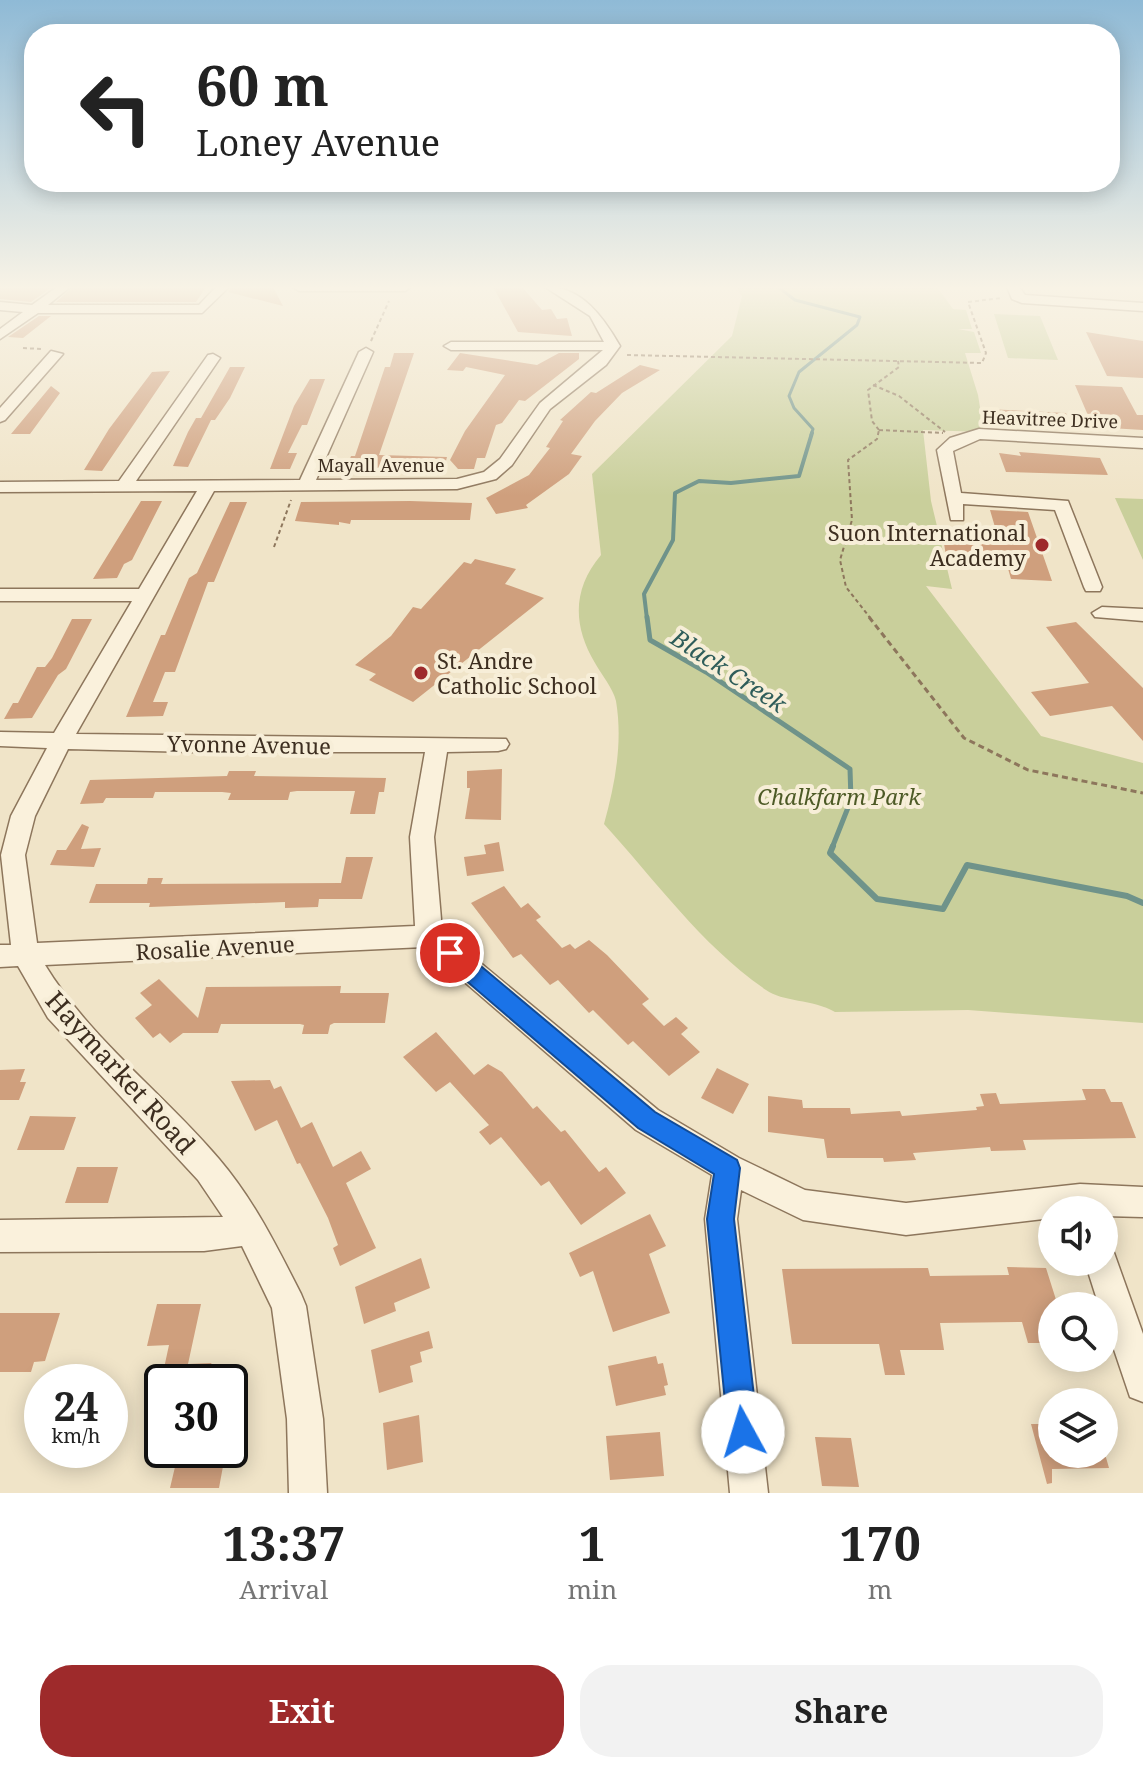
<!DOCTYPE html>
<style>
body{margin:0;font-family:"Noto Serif",serif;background:#f2f2f2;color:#222;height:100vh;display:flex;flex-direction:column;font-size:30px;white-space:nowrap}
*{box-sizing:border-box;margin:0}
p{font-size:26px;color:#767676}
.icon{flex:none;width:44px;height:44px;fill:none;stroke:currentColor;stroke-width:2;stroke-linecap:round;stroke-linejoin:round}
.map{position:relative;height:1493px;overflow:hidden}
.drawer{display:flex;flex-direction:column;background:#fff;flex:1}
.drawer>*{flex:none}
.hud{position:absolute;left:24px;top:24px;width:1096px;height:168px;border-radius:32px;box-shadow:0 4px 20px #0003;background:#fff;color:#222;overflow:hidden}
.controls{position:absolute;left:1038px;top:1196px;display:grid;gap:16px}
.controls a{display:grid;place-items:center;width:80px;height:80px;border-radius:50%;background:#fff;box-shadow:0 4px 20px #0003;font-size:40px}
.speed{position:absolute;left:24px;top:1364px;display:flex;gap:16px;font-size:40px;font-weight:700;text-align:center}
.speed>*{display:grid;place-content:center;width:104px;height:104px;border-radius:50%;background:#fff;box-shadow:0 4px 20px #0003;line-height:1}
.speed small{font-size:20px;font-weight:400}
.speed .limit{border:4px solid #111;border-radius:12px;background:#fff;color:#111}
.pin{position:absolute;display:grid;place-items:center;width:68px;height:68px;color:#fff;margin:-34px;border:4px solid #fff;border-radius:50%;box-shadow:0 2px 8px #0007}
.me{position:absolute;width:88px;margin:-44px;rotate:354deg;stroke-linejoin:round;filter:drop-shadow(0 0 6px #0008)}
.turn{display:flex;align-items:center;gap:28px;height:168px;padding:0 40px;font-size:36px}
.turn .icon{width:104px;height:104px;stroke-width:2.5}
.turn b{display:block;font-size:56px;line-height:68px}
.eta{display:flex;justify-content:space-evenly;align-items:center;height:136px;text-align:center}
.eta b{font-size:48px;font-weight:700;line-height:56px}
.button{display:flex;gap:16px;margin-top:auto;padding:16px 40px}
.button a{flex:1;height:92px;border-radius:32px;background:#9e2a2b;color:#fff;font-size:32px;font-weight:700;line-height:92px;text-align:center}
.button a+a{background:#f2f2f2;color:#222}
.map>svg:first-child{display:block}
</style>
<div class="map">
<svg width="1143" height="1493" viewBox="0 0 1143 1493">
<rect width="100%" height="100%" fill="#f0e4c8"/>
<path fill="#c9cf9b" d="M736,287H937L953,309L966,310L972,329H958L974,332L981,353H965L978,395L984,432L923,430L931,501L952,589L926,586L1041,736L1143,763V1023L968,1010L835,1012C813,999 782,1002 766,990C701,945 656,881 604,824C615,784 623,743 616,701C613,688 601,674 595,663C572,625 573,588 601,555L592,474L732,336L742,296Z
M994,314L1040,316L1058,360L1008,358Z
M1115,498L1143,499V560Z"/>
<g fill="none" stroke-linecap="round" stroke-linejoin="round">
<path stroke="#6f938a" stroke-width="3" d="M778,287L795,300L860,317L857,325L799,372L789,396L794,408L813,429L811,435"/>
<path stroke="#6f938a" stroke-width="4" d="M647,619L644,594L673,540L675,493L699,481L731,483L799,476L812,433"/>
<path stroke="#6f938a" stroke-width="5" d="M647,617L650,640L706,672L850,769L851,800L832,848"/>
<path stroke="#6f938a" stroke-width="6" d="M833,846L830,853L877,899L943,909L967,865L1127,896L1143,903"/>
</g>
<path fill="#cf9f7d" d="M0,287H52L31,302L0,299Z
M73,287H206L196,302H56Z
M232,287H273L283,306L228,292Z
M493,287H522L542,310L551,309L557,319L567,318L572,336L518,332Z
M39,316H51L23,338L8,337Z
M1086,332L1143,341V378L1107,376Z
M394,353H414L379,455L447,457L443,472L346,470L351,456H355L385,367H390Z
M460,353L537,365L559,353H579V359L525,401L519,400L502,423L496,425L485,458H477L474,469H458L450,460L465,431L505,375L466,367L463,371L447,370Z
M640,365L660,370L622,393L595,421L571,454L582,456L569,474L526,505L528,508L496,514L486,498L529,475L550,448L546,447L563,421L560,420L591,392L596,393Z
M230,367H245L230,398L215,420H211L188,467L173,466L188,432L196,418H201Z
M170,371L102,471L84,470L109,429L152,372Z
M310,379H325L307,425H302L288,453H297L290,469H270L294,406Z
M1075,385L1122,387L1137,415H1143V430L1093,427Z
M51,386L60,393L30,434H11Z
M987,409L1066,413L1072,428L991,423Z
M1019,452L1100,458L1108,475L1006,472L999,453L1021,456Z
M141,501H162L132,560L124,564L117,578L93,579Z
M410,501L472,503L470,520H351L350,524L339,522V525L295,521L301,502Z
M230,502H247L214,582H208L175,672H165L153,702H168L163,716L126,717L161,635H165L189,578L197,573Z
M990,510L1028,512L1052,581L1011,579L1007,565L957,562L955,556H946L942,531L997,534Z
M475,559L516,569L505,584L544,598L413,702L369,680L376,674L355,665L391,636L413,607L421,609L464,562L471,564Z
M72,619H92L66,669L58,675L32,718L4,719L13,703H18L37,667H45L52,658Z
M1076,622L1143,688V741L1112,706L1050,716L1031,692L1089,683L1046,627Z
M502,769L501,820L465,819L470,788H467V771Z
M229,771H256L254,776L386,778L384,792H379L375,814H350L355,791H297L290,792L288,800H228L231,793L222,792H155L153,798H106L103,803L80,804L90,780L227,776Z
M82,824L89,827L81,849L101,848L94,867L50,865L57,850H66Z
M499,842L504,871L467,876L464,857L486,854L484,845Z
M346,857H373L362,899H319L318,907L285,908V902L149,907L150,903H89L96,884H147L148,878H163L161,884L341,883Z
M504,886L521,908L528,903L541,917L536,920L562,948L570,944L575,949L589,940L607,955L649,999L642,1004L664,1026L676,1017L688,1028L681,1034L700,1052L669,1076L633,1041L628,1045L593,1010L589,1013L558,980L550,985L521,954L513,958L471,903Z
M159,979L198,1018L206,987L341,986L340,993H389L385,1023H334L330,1025L328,1034H302L304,1025L300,1024H221L218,1033H183L170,1043L160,1033L153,1038L135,1018L152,1005L140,993Z
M436,1032L474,1075L488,1064L502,1072L533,1109L537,1106L561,1132L565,1130L599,1172L606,1167L626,1193L581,1225L549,1181L541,1186L501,1137L490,1145L479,1132L489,1125L450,1082L436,1092L403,1057Z
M717,1068L749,1084L733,1114L701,1098Z
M25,1069L20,1082H26L19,1100H0V1070Z
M270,1080L274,1089L281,1086L301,1128L312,1122L333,1167L361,1151L371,1169L346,1183L376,1248L340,1266L333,1248L338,1245L328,1218L300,1163L297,1164L277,1120L255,1131L231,1081Z
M1082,1089H1105L1111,1102H1122L1136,1138L1023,1140L1026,1150L991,1151L990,1147L913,1153L916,1160L884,1162L883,1158H827L824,1139L768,1132V1096L802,1100L803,1108H850L851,1114L900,1111L902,1116L977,1110L976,1107L984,1106L980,1094L996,1093L1000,1104L1086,1100Z
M30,1116L76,1117L64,1150H17Z
M77,1167H118L108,1203H65Z
M650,1214L666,1246L649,1254L670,1313L613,1332L593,1271L580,1277L569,1253Z
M421,1258L430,1288L394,1303L396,1311L364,1324L355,1287Z
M1007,1267L1046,1268L1058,1306H1052V1343H1028L1022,1322L940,1323L944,1350H900L905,1375H885L879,1344H792L782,1269L928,1268L930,1276L1009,1275Z
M157,1304H201L188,1364L211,1363L224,1382H161L169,1345L147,1346Z
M0,1313H60L45,1361L34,1362L31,1372H0Z
M429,1331L433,1348L420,1352L422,1362L410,1366L413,1382L379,1393L371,1350Z
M656,1356L658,1364L663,1363L668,1385L664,1386L666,1395L616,1406L608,1366Z
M419,1415L423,1462L387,1470L383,1423Z
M1031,1424H1052V1454H1105L1109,1468L1052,1469V1483L1047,1484Z
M660,1432L664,1476L610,1480L606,1436Z
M815,1437L851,1438L859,1487L822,1486Z
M179,1450H226L219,1488H170Z"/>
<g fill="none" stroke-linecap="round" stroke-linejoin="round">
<defs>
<path id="minor" d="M57,287H70L48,305H199L216,287H229L202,313H38L0,339V329L23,312L0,310V302L32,305Z
M293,287H411L405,291H299Z
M545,287C581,285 604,318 620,346L606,365L550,409L512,465L496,479L457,489L214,491L76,734L506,739L509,744L506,749L498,751L447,752L434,837L442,931L658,1110L739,1158L805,1190L906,1203L1080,1184L1143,1187V1217L1104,1216V1210H1052V1218L906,1235L803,1220L741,1190L737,1219L768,1493H730L705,1219L712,1175L636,1130L424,947L45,965C91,1040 163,1093 219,1159C254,1200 277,1247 301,1294L306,1306L323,1419L327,1493H289L287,1419L272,1308L242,1246L204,1251L0,1252V1220L223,1217L198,1180L48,1018L18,966L0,967V945H11L1,855L11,816L47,748L0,746V732L54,733L132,601H0V589H139L197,491L0,492V482L119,481L208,355L213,354L220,358L136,481L300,480L359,352L366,348L373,352L316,480L457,479L484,472L500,459L540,403L603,350H451L444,346L451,342H604L590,316ZM68,749L194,752H425L410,837L415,926L37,943L25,855L35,816Z
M1007,287H1019L1025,295L1143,303V311L1022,303L1012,299Z
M51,351L63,354L5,420L0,422V408Z
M979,429L1143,438V448L980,439L953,451L961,493L1068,501L1102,587L1100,591H1086L1084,587L1055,510L963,504V520H951L937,450L950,438Z
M1102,607L1143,609V621L1095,617L1092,613Z
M1104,1247L1113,1250L1143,1334V1402L1130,1397L1104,1320V1306H1099L1085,1262H1104Z"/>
</defs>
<use href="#minor" stroke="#8d765c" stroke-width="3"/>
<path stroke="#8d765c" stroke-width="2" stroke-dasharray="4 3" stroke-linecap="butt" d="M371,341L389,301
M23,348L41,349
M627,355L982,363L986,353L968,302L1001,298
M873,385L899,396L945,432
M879,430L872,421L868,390L899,367L898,361
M879,430L943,433
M274,547L291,500
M871,619L846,587L840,560L852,520L848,460L877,439L879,430"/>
<path stroke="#8d765c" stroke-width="3" stroke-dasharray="6 4" stroke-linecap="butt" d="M869,617L964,738L1028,770L1143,793"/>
<use href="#minor" fill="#faf1dc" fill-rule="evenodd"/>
</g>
<linearGradient id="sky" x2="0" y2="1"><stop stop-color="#8fbad6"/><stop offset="0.58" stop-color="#f8f3e6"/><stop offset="1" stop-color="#f8f3e6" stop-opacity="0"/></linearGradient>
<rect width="1143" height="496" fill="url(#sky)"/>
<path fill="#1a73e8" stroke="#114b97" stroke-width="2" d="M450,945L458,947L655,1112L737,1160L740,1168L734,1219L758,1432L753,1443L743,1447L732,1443L728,1432L707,1219L714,1174L638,1128L442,960L439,953L442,947Z"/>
<g fill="#9e2a2b" stroke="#f7eed8" stroke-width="3">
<circle cx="1042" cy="545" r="8"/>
<circle cx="421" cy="673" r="8"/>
</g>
<g text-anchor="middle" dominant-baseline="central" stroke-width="8" stroke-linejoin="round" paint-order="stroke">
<g font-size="18" fill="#3d2e20" stroke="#f7eed8">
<text transform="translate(1050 419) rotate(2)">Heavitree Drive</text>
<text x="381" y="465">Mayall Avenue</text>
</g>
<g font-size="22" fill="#3d2e20" stroke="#f7eed8" text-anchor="end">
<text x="1026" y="532">Suon International<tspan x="1026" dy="25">Academy</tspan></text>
<text x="437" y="660" text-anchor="start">St. Andre<tspan x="437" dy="25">Catholic School</tspan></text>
</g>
<g font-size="22" fill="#3d2e20" stroke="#f7eed8">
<text transform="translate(249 744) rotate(1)">Yvonne Avenue</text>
<text transform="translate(215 947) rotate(-3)">Rosalie Avenue</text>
</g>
<g font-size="22" font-style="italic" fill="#4d5a26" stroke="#f7eed8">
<text x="839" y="796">Chalkfarm Park</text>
</g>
<g font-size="24" font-style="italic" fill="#2f5d5a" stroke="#f7eed8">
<text transform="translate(729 670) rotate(33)">Black Creek</text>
</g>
<g font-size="26" fill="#3d2e20" stroke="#f7eed8">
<text transform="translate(121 1072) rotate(48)">Haymarket Road</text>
</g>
</g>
</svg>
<div class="controls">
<a><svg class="icon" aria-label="sound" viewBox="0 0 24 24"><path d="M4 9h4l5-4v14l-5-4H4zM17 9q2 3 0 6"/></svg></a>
<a><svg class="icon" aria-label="search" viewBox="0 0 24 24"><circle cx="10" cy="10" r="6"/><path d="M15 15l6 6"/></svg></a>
<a><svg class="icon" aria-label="layers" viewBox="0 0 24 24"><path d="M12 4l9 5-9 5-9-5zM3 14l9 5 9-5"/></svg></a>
</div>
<div class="speed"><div>24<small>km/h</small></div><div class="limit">30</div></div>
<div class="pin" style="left:450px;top:953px;background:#d93025"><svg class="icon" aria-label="arrive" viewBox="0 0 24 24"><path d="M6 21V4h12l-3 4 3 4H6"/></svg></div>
<svg class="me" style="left:743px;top:1432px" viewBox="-20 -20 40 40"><circle r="19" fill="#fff"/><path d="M0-13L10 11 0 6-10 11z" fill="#1a73e8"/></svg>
<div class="hud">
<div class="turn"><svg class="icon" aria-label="left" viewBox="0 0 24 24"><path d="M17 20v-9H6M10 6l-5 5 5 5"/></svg><div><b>60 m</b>Loney Avenue</div></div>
</div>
</div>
<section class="drawer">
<div class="eta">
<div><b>13:37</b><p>Arrival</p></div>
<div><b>1</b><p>min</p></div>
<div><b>170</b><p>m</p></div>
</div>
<div class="button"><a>Exit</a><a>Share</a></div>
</section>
